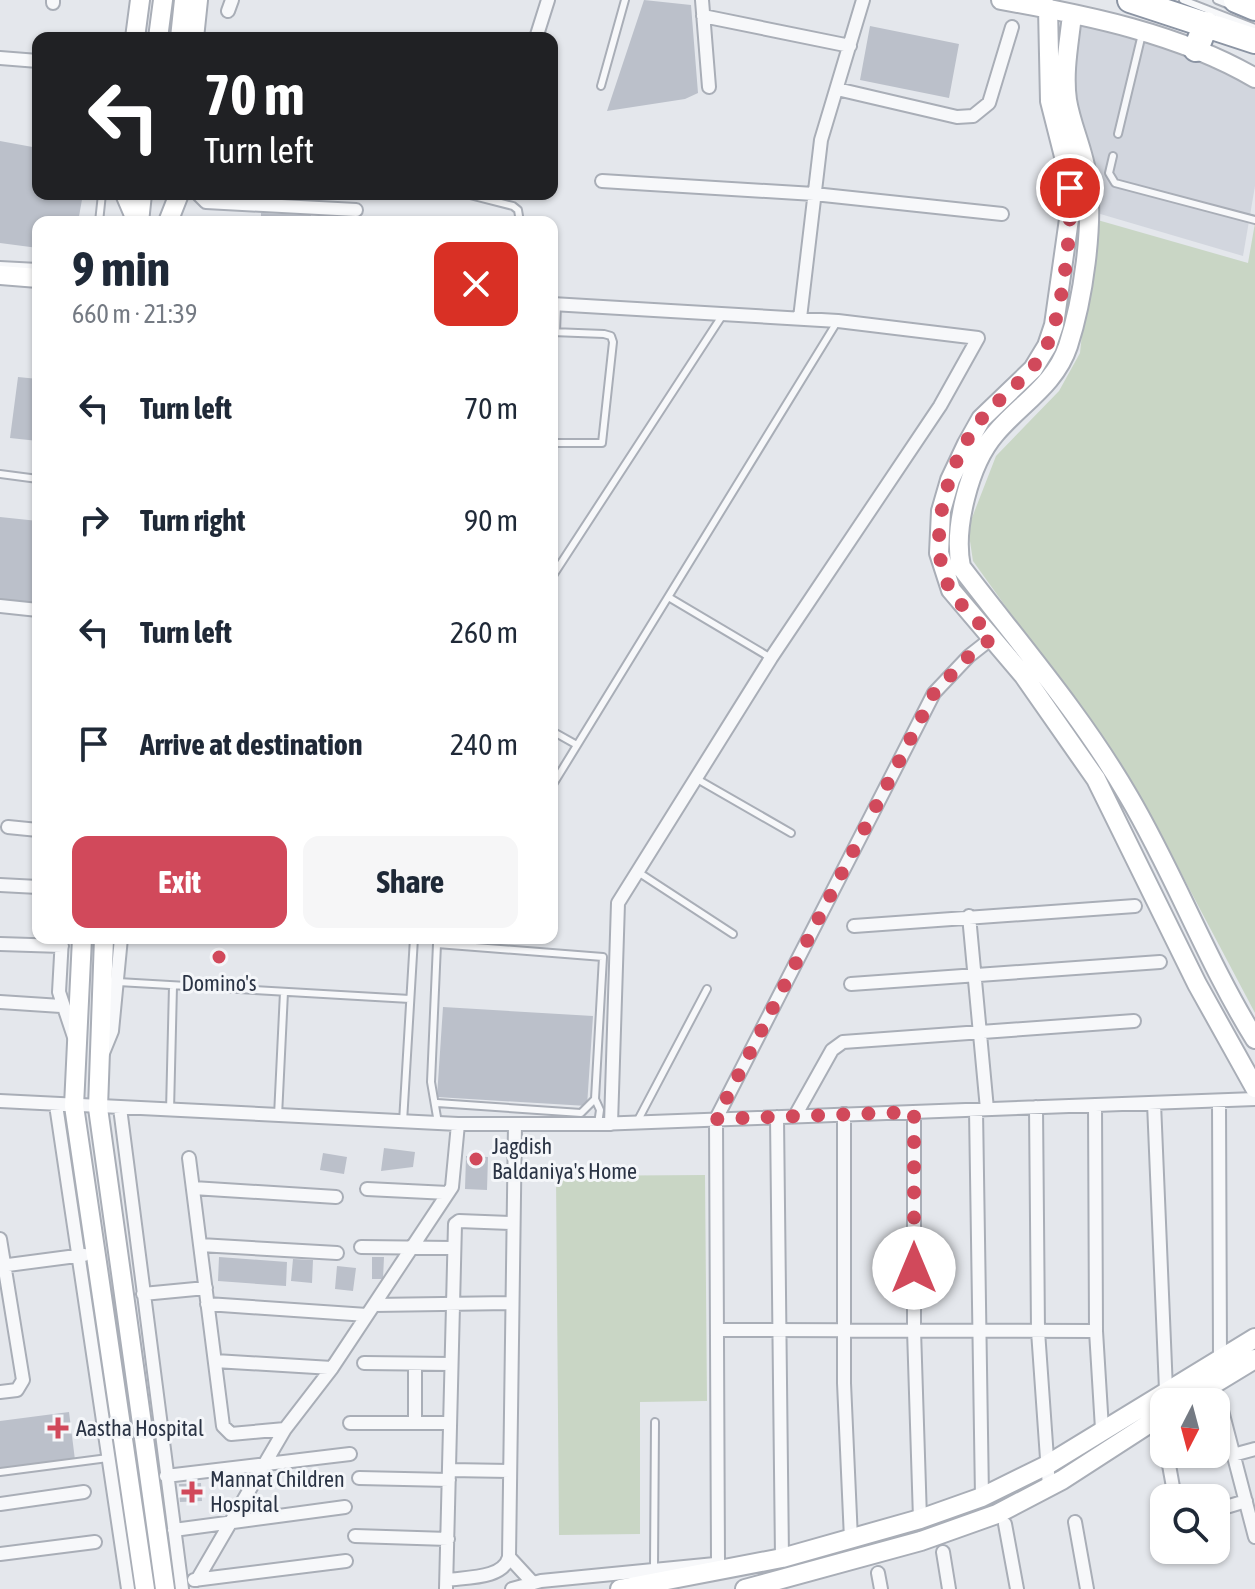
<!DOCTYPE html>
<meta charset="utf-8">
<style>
body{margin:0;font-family:"Asap Condensed",sans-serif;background:#f6f6f7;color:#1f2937;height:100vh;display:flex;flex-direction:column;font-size:30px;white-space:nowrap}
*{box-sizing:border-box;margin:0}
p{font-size:26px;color:#747a83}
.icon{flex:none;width:44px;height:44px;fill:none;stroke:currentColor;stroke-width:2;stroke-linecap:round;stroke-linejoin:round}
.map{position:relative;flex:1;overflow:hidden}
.side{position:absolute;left:32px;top:216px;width:526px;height:728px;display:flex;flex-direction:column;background:#fff;border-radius:16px;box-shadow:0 2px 6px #0004}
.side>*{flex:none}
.top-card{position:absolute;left:32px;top:32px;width:526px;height:168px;border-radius:16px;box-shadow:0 2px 6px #0004;background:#202124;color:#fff;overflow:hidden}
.needle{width:52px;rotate:186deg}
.buttons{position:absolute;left:1150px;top:1388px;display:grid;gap:16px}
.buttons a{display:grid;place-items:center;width:80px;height:80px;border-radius:16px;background:#fff;box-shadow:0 2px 6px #0004;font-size:40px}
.pin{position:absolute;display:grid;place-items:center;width:68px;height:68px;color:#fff;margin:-34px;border:4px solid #fff;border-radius:50%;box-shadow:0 2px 8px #0007}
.me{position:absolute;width:88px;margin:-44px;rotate:0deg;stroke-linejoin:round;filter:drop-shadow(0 0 6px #0008)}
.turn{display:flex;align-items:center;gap:28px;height:168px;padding:0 40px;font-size:36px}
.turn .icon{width:104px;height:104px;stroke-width:2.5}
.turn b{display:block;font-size:56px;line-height:68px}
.round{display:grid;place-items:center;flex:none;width:84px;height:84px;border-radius:16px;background:#f6f6f7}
.head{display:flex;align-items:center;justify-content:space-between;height:136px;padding:0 40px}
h1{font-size:48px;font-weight:700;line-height:60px}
.primary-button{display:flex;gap:16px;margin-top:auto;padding:16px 40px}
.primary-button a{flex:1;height:92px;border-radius:16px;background:#d1495b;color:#fff;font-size:32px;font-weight:700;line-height:92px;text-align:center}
.primary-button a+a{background:#f6f6f7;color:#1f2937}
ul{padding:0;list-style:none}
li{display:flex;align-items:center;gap:24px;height:112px;padding:0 40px}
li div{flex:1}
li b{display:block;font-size:30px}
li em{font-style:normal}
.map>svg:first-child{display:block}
</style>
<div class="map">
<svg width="1255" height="1589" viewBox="0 0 1255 1589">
<rect width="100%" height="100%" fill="#e4e7ec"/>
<path fill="#d2d6de" d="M1075,22L1214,59L1255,84V186L1243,256L1097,213L1072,100Z"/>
<path fill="#c9d6c5" d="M1094,219L1248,263L1255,223V1013L1137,790L973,561L968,528L996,456L1059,391L1080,353Z
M705,1175L707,1401L640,1402V1534L559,1535L556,1176Z"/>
<path fill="#bbc0ca" d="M644,0L691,5L698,93L685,99L607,111Z
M870,26L959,44L949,98L860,80Z
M0,141L38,148V194H83L78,222H38V248L0,243Z
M261,213L311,215V222H261Z
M18,377L38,379V441L10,438Z
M0,517L38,521L35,603L0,599Z
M443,1007L593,1016L587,1106L437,1097Z
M384,1148L415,1152L413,1167L381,1171Z
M323,1153L347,1157L344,1174L320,1170Z
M466,1156L488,1157L487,1190L465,1189Z
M219,1257L287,1262L286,1286L218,1281Z
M372,1257H384L383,1279H372Z
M293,1259L313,1260L312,1283L291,1281Z
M337,1266L356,1268L353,1291L335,1289Z
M69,1412L75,1460L0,1469V1421Z
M201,1483L202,1501L180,1502L179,1484Z"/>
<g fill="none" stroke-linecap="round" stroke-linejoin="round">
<defs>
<path id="lane" d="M1183,0L1255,28
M1217,0L1232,6
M601,86L625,0
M1118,134L1142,34
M1113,156L1109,173L1115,183L1255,220
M466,194L513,206L518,210L520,222
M99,222L102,194
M0,265L38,267
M552,332L604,334L611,336L613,342L602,443H552
M556,332L557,304
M0,474L38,479
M552,577L722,316
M670,598L771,658
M552,731L577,745
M697,779L791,833
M552,786L837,322
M638,872L733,934
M118,982L410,999
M437,1103L581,1113L595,1099
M170,1111L173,986
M278,1116L284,992
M638,1120L707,989
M403,1122L414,938
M438,1123L431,1082L437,944L603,957L595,1099L600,1110L598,1124
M0,1472L108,1458
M654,1568L655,1422"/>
<path id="street" d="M702,0L709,87
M53,3V0
M228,11L232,0
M703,16L850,46
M536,38L548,0
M0,58L38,61
M837,89L957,117L973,116L989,103L1012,27
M602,181L814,194L1002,214
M198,194L206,202L356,210
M552,304L838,321L978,338L940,406L771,658L618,903L611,1124
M800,318L821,140L863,0
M0,606L38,610
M8,827L38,830
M0,885L38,887
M969,916L987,1109
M854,926L1135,906
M62,938L59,992L74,1037
M0,944L62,946
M851,984L1160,962
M0,1002L61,1006
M103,1053L112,1031L121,938
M0,1101L458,1124H598L1255,1099
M1154,1103L1166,1390
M1219,1103L1220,1358
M56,1105L128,1589
M1095,1105L1096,1331L1102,1429
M1036,1107L1038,1331L1049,1487
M120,1108L182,1589
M976,1110L982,1497
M914,1112V1330L920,1519
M844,1114V1383L851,1539
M795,1116L832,1050L843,1042L1134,1021
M777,1117L782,1558
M189,1158L223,1426L231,1434L285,1429
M193,1188L336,1197
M367,1189L448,1193
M0,1239L23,1380L17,1390L0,1392
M200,1245L337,1253
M361,1247L453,1248
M0,1266L84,1255
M143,1294L206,1288
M207,1304L367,1315
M374,1305L512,1303
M718,1330L1096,1331
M215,1361L332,1368
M364,1363L451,1364
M1220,1403L1255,1537
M350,1423H450
M415,1423V1364
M1162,1430L1164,1440
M1167,1454L1175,1498
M1233,1455L1255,1449
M449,1470L510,1471
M166,1476L350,1454
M359,1478L449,1480
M0,1504L84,1492
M1216,1510L1246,1501
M1075,1522L1087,1589
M1005,1524L1017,1589
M174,1530L345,1507
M355,1536L448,1539
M943,1552L949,1589
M0,1554L95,1542
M509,1557L533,1583
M718,1563L716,1119L934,693L969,656L992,638
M878,1573L881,1589
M194,1580L346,1561
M197,1580L285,1429L332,1368L452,1187L458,1124
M447,1580C467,1577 503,1579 509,1557L515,1124
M446,1589L455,1224L459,1221L513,1223
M512,1589L541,1581L715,1564"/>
<path id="secondary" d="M1001,0C1086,15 1180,34 1255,78
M1048,8L1050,101L1068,172L1071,205L1054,325L1047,346L1033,369L981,419L967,444L950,480L941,511L939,553L951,590L1024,676L1096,779L1197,984L1255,1088
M1072,15C1069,43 1063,72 1067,100C1071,126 1084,151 1087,177C1094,225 1083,300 1068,346C1055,385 1020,404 995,434C969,464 953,529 961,567C1019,643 1081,714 1129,797C1175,875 1207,962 1255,1039
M135,38L140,0
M158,38L163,0
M180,38L184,0
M194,38L198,0
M125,194L137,222
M139,222L142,194
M168,222L179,194
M0,275L38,278
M82,938L74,1106L145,1589
M104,938L98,1108L165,1589
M1184,1402L1255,1359
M620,1589L782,1558L920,1519L982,1497L1047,1465L1255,1338
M745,1589L921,1541L997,1514L1062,1480L1164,1414"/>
<path id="highway" d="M1130,0L1255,41
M1236,0L1255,8
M1196,49L1206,24"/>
</defs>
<use href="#lane" stroke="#a9aeb7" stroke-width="10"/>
<use href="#street" stroke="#a9aeb7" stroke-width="16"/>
<use href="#secondary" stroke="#a9aeb7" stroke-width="22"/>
<use href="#highway" stroke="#8b94a3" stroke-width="28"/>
<use href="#lane" stroke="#f7f8fa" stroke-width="6"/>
<use href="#street" stroke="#f7f8fa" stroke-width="12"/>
<use href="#secondary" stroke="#fff" stroke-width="18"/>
<use href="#highway" stroke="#fff" stroke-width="24"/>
</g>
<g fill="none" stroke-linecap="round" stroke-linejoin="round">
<path stroke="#d1495b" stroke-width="14" stroke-dasharray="0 25.2" d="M914,1268V1112L716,1119L934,693L969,656L992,638C979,621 959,606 949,587C924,538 950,455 984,416C1004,393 1031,376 1045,349C1063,317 1072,226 1070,188"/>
</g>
<g fill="#d1495b" stroke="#f4f6f9" stroke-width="3">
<circle cx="219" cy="957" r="8"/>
<circle cx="476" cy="1159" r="8"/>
<path d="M54 1416h8v8h8v8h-8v8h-8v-8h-8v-8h8z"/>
<path d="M188 1480h8v8h8v8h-8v8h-8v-8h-8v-8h8z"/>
</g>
<g text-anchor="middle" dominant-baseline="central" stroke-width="6" stroke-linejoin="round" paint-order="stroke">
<g font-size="22" fill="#2b3445" stroke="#f4f6f9" text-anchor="start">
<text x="219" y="983" text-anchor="middle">Domino's</text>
<text x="492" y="1146">Jagdish<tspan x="492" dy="25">Baldaniya's Home</tspan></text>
<text x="76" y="1428">Aastha Hospital</text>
<text x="210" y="1479">Mannat Children<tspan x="210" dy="25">Hospital</tspan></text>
</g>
</g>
</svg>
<div class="buttons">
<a><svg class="needle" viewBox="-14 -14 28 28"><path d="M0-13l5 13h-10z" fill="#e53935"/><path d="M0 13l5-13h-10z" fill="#747a83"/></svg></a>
<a><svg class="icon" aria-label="search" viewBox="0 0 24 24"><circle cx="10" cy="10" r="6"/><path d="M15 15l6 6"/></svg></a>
</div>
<div class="pin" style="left:1070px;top:188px;background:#d93025"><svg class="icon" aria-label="arrive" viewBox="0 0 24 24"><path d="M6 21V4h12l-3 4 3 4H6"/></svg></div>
<svg class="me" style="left:914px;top:1268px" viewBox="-20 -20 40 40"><circle r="19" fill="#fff"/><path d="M0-13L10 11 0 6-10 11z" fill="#d1495b"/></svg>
<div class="top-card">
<div class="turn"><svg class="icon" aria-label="left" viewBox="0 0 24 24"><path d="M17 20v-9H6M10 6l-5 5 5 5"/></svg><div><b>70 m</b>Turn left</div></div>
</div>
<section class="side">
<div class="head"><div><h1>9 min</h1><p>660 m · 21:39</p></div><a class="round" style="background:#d93025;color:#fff"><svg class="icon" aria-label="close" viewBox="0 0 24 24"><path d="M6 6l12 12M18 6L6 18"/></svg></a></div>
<ul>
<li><svg class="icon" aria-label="left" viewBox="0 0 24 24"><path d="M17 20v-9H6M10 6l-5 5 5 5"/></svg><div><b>Turn left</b></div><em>70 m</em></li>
<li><svg class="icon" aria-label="right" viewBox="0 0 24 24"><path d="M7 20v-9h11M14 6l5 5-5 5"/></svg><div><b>Turn right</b></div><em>90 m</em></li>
<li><svg class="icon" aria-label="left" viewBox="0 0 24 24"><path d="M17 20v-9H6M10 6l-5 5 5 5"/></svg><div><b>Turn left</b></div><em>260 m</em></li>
<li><svg class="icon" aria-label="arrive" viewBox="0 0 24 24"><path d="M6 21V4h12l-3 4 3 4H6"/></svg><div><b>Arrive at destination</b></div><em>240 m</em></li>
</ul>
<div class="primary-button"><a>Exit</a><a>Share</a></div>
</section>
</div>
